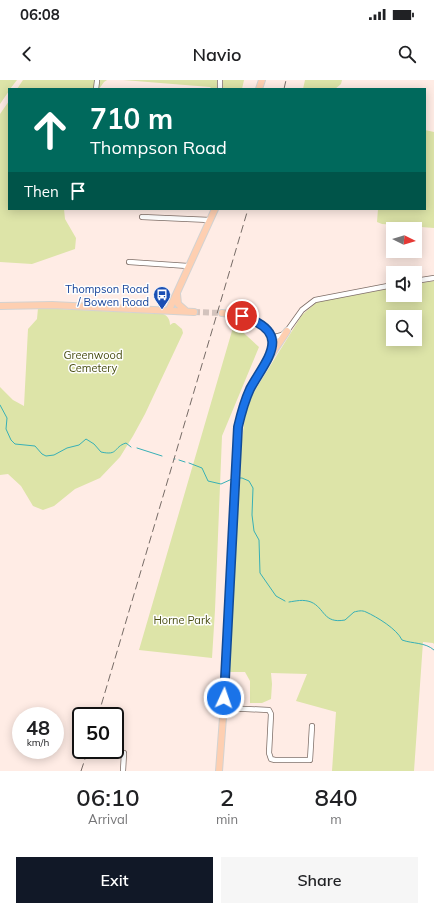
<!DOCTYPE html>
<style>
body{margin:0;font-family:Mulish,sans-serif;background:#f6f6f6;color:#202124;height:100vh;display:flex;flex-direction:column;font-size:15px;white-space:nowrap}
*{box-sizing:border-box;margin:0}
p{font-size:13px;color:#757577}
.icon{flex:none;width:22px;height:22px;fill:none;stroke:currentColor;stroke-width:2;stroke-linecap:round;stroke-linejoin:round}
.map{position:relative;height:691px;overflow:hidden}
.sheet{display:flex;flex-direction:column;background:#fff;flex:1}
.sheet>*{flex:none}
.banner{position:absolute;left:8px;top:8px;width:418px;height:122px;border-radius:0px;box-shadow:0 2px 10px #0003;background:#00695c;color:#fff;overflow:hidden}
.needle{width:26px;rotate:95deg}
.controls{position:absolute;left:386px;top:142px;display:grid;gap:8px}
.controls a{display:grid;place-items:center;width:36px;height:36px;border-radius:0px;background:#fff;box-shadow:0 2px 10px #0003;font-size:20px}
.speed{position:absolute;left:12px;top:627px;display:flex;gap:8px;font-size:20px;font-weight:700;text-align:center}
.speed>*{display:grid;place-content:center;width:52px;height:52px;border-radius:50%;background:#fff;box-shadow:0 2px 10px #0003;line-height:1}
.speed small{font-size:10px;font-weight:400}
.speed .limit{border:2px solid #111;border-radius:6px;background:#fff;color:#111}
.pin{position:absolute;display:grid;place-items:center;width:34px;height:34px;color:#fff;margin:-17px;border:2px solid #fff;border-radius:50%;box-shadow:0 1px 4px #0007}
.me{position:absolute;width:44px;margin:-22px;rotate:3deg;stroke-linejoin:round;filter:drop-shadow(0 0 3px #0008)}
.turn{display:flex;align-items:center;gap:14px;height:84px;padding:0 16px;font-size:18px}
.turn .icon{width:52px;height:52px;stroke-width:2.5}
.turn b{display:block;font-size:28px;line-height:34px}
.then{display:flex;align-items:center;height:38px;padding:0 16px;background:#0003;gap:8px;font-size:15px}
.eta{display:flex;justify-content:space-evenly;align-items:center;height:68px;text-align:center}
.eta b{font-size:24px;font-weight:600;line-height:28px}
.cta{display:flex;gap:8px;margin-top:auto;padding:8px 16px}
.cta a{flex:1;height:46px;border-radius:0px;background:#111827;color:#fff;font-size:16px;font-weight:600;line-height:46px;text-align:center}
.cta a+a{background:#f6f6f6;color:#202124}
.status{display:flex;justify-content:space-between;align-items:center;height:28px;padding:0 20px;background:#fff;direction:ltr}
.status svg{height:11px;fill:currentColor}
header{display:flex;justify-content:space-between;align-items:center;height:52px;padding:0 16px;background:#fff;font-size:18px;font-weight:600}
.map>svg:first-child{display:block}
</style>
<div class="status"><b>06:08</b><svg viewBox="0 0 49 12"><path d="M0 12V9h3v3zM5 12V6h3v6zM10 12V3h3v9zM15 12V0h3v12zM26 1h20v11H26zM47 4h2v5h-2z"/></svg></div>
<header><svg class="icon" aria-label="back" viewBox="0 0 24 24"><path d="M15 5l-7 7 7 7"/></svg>Navio<svg class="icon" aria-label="search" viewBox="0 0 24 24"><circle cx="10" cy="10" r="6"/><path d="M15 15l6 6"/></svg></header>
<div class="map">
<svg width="434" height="691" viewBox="0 0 434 691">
<rect width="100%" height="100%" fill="#ffece5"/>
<path fill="#dde4a8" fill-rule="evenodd" d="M0,0H17L10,9H9V11L0,24Z
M23,0H107L104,2L99,9H17Z
M123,0H244L242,9H212L210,7Z
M305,0H342L341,4L335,9H303Z
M9,21V129H64L65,139L76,158L75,169L32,184L0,182V34Z
M425,50L434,52V148L382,144L377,142L378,129H425Z
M434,201V564L433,563L423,562L414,691H332L336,632L296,621L307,594L271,593L272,604L271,619L262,623H250V601L245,592H229L228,591L240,376L245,336L252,315L302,235L317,222L393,208V215H415V204ZM393,237H415V259H393Z
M38,228L163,234C168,236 170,240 170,245L173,243H175L182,249L183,253L145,334L133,356L120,377L100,398L75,409L54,426L43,430L33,426L21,406L8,394L0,395V307L13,320L24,326L28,249L37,239Z
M234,244L259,267L222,356L215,530L212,578L139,570Z"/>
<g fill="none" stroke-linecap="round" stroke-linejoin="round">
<path stroke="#38b0b6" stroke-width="1" d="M0,325L7,338L6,349L11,360L15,364L35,366L42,374L46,376L54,375L67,368L79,365L86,359L94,364L101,372C119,376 113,367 126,363L131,367
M137,368L162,376
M174,379H175
M179,380L185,382
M189,383L202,388L208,401L221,404L232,399
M239,398H242L249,401L253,408L252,435L254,451L259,460L260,493L276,516L285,521
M289,522C296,521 303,519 311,522C325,528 323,544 345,540L354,532C358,531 362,530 366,532C377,537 397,549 402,560C413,564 425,562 434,570"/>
<path stroke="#d3c3bd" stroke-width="6" stroke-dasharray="6 3" stroke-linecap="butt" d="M194,232L222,233"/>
<defs>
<path id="minor" d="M96,9L97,1
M220,9V0
M142,137L210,140
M129,182L188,186
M415,201L434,198
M271,258L282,255L287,251L302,230L315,220L393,205
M224,628L269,630L271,634L269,673L271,679L275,680H310L312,646
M123,691L124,673"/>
<path id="major" d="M259,9L262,0
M177,214L178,224L186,231
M0,226L52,225L194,232
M169,230L215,129
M222,233C246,235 278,242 270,274
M219,691L224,624L238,347C245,310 267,282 287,251"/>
</defs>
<use href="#minor" stroke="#7e6e67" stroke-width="6"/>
<use href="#major" stroke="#d3d2d1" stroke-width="8"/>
<use href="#minor" stroke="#fff" stroke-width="4.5"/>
<use href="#major" stroke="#fecfb1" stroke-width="6"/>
<path stroke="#766b66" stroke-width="1" stroke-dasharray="8 4" stroke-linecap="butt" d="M284,9L286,0
M98,636L248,129
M81,691L88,670"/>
</g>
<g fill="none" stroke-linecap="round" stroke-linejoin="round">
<defs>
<path id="route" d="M224,618L238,347C241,334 244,322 250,309C267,278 294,253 242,236"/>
</defs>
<use href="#route" stroke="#114b97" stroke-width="10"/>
<use href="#route" stroke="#1a73e8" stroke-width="7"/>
</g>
<defs>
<symbol id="bus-pin" viewBox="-11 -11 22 30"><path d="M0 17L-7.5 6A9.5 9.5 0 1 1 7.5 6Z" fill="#1a4fb4" stroke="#fefefe"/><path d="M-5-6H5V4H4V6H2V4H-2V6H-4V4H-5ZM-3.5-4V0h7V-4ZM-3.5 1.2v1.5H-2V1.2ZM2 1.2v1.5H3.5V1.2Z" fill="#fff"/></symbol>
</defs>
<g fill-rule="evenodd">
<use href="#bus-pin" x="152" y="205" width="20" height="27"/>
</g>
<g text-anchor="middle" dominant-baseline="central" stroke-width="3" stroke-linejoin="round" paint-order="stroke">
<g font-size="11" fill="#164399" stroke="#fefefe" text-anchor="end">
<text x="149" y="209">Thompson Road<tspan x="149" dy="13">/ Bowen Road</tspan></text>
</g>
<g font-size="11" fill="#4a4f13" stroke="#fefefe">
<text x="93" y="275">Greenwood<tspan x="93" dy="13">Cemetery</tspan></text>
<text x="182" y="540">Horne Park</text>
</g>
</g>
</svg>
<div class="controls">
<a><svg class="needle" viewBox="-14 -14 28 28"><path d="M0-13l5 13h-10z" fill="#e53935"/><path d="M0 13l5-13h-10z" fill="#757577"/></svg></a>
<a><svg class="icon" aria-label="sound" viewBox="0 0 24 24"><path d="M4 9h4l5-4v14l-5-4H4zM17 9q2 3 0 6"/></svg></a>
<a><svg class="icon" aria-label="search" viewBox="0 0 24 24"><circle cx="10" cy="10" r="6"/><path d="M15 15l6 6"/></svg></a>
</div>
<div class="speed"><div>48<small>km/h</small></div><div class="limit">50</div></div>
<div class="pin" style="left:242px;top:236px;background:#d93025"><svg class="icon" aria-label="arrive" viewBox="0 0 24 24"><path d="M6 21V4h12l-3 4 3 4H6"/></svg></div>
<svg class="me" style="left:224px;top:618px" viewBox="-20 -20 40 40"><circle r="17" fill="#1a73e8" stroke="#fff" stroke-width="3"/><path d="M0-11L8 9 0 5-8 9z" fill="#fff"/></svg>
<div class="banner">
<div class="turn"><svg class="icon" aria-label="ahead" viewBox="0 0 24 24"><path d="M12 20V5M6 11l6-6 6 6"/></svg><div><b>710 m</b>Thompson Road</div></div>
<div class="then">Then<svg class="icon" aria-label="arrive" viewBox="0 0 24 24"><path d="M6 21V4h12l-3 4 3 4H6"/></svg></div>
</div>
</div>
<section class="sheet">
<div class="eta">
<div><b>06:10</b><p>Arrival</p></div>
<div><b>2</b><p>min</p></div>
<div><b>840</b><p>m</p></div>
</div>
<div class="cta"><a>Exit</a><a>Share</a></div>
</section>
